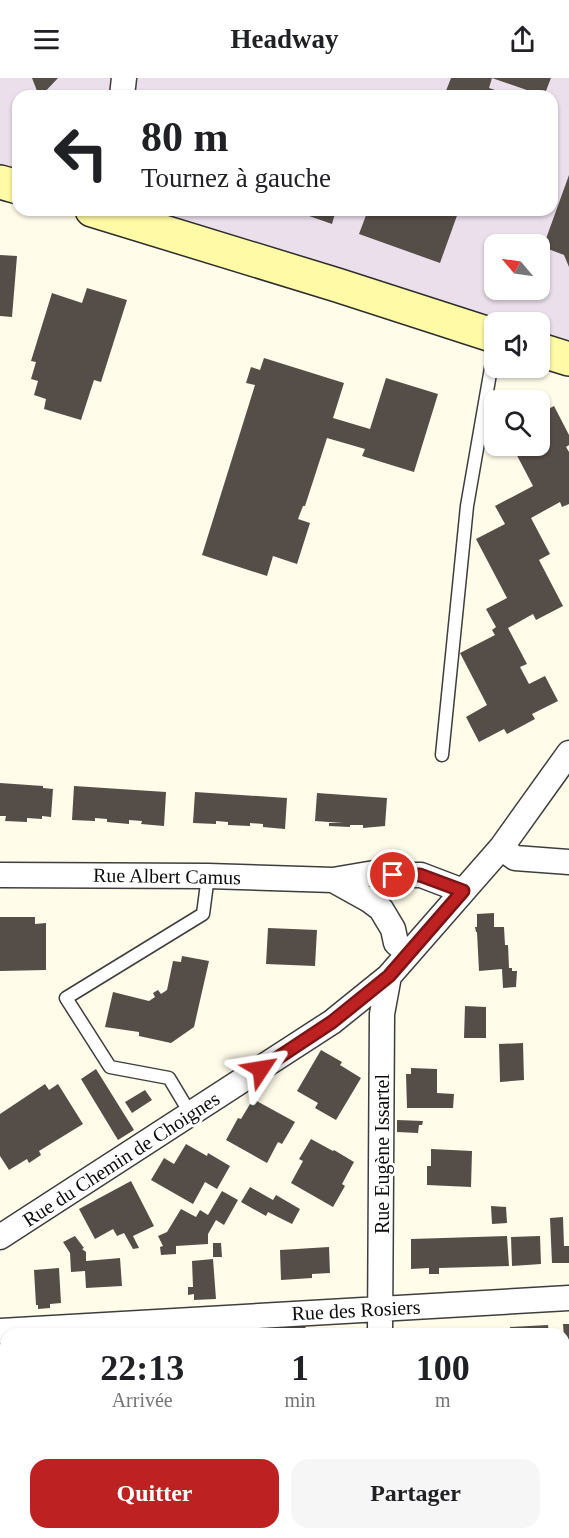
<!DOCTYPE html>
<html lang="fr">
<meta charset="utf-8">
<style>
body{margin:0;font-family:"Times New Roman",serif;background:#f6f6f6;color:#202124;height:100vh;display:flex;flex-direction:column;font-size:22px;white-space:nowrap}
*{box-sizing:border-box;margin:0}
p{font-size:20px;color:#757577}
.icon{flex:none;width:33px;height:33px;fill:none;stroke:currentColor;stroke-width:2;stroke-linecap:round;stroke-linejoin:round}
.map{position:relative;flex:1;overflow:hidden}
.sheet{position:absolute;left:0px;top:1250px;width:570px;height:212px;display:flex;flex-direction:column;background:#fff;border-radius:18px 18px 0 0;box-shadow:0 2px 4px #0004}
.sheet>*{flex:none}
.hud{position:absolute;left:12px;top:12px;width:546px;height:126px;border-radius:18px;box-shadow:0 2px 4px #0004;background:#fff;color:#202124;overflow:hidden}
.needle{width:39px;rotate:299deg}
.fabs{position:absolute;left:484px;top:156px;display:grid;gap:12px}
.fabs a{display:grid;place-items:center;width:66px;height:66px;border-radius:12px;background:#fff;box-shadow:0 2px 4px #0004;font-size:30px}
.pin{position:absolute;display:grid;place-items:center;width:51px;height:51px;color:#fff;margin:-26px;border:3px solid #fff;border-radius:50%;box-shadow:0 2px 6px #0007}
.me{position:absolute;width:66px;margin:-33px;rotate:57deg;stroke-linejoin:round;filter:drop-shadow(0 0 4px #0008)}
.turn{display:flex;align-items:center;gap:21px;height:126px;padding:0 30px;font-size:27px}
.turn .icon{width:78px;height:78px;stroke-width:2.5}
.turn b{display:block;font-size:42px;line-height:51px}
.eta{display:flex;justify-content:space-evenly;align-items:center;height:102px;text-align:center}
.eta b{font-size:36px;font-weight:700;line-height:42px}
.action{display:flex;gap:12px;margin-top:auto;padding:12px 30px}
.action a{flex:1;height:69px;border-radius:18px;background:#be2121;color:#fff;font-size:24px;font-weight:700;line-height:69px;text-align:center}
.action a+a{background:#f6f6f6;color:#202124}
header{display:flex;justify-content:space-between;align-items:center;height:78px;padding:0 30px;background:#fff;font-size:27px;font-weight:700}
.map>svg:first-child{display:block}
</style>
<header><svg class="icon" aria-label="menu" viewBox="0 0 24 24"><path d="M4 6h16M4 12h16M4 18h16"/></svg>Headway<svg class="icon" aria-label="share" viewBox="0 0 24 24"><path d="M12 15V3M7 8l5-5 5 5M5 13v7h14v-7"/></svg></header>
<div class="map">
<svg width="569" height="1460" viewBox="0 0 569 1460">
<rect width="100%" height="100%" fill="#fffcea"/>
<path fill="#eadfeb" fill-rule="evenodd" d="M0,0H569V266L540,257V244H501L143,132H552V18H18V93L0,87ZM495,166H540V212H495Z"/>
<path fill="#544d48" d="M32,0H58L41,18H39Z
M451,0H551L544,18L492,0L489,10L495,12L493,18H444Z
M569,97V189L564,177L543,169Z
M292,132H336L332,146Z
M368,132H459L440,185L359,156Z
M0,177L17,178L12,239L0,238Z
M87,210L127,222L101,304L94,302L81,342L44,331L46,321L34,317L38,303L31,301L36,284L31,283L52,215L82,225Z
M264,280L344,305L333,340L370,351L386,300L438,316L414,394L362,378L365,371L327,360L305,428H303L298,441L310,445L297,486L273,478L267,498L202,477L255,307L246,305L251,289L260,292Z
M554,328L569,357V367L566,369L569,374V426L562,429L560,424L531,440L550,476L539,482L563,528L536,542L533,536L508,550L527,586L520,589L529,606L545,598L558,623L532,636L535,641L507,656L504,651L479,664L466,639L487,627L460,575L495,557L492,552L496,549L486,531L507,520L476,461L505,446L495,428L533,408L512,368H540V335Z
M0,705L43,708V710L53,711L51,739L42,738V741L27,740V744L5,743L6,738H0Z
M74,708L166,714L164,748L141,746L142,743L129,742V746L107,744V741L95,740V743L72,742Z
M195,714L287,720L285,751L263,749V746L250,745V748L228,747V744L216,743V746L193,745Z
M317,715L387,720L385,748L363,750V747H350V749L329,748V745H343L315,743Z
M494,835V849H504L505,867H508L509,890H512V893H517L516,909L503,910L502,891L479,893L477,854H476L475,849H477V836Z
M0,839H35V846L46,845V892L0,893Z
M268,850L317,852L315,888L266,886Z
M182,878L209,883L194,949L171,965L139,958V954L105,949L113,914L149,923L155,919L153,915L158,912L161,916L167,912L173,883L181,884Z
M465,928L486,929V960H464Z
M523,965L524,1002L500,1004L499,966Z
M321,972L342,984L340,987L361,1000L336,1042L315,1030L318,1025L297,1013Z
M411,990L437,991V1015L454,1016L453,1030H407L406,996H411Z
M96,991L134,1052L118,1062L81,1001Z
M45,1006L49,1012L58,1006L83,1046L39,1073L41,1077L29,1085L27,1081L9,1092L0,1078V1036Z
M145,1012L152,1022L132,1035L125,1024Z
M253,1021L295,1044L282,1066L278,1064L267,1085L226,1062L238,1040L241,1041Z
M397,1042L423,1043L422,1047H419L418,1055L397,1054Z
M311,1061L333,1073L334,1072L354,1084L342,1106L345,1108L333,1129L291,1105L303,1083L299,1081Z
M186,1066L207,1078L208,1075L230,1088L217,1111L205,1104L193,1126L151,1102L164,1080L174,1086Z
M431,1071L472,1073L471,1109L427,1107V1088H431Z
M131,1103L154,1148L133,1158L139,1170L133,1171L124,1155L117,1158L113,1151L95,1161L79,1131Z
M250,1109L273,1122L276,1117L300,1131L292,1146L268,1134L266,1138L241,1124Z
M222,1113L238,1122L224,1147L216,1142L208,1156V1166L176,1168V1176L161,1177L160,1169L163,1168L158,1158L167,1154L181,1131L196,1139L200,1132L208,1137Z
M491,1128L506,1129L507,1145L492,1146Z
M563,1139L564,1168H569V1185H552L550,1140Z
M75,1158L84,1170L82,1171L86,1174V1183L120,1180L122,1208L86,1210L85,1193L71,1194L70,1175L63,1164Z
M507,1158L509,1188L439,1190V1196H429V1190L411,1191V1161Z
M540,1158L541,1186L512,1188L511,1159Z
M213,1165H221L222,1179H213Z
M329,1169L330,1195L312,1196V1200L281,1202L280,1172Z
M213,1181L216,1221L194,1222V1216L188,1217V1209H193L192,1183Z
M59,1190L61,1225L50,1226V1230L38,1231V1227H36L34,1192Z
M305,1243L306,1256H277L276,1245Z
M563,1246H569V1301H567Z
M548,1247L549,1256H511L510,1249Z
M6,1299V1323H0V1300Z
M2,1361H6V1379H5Z
M564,1424L569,1425V1454L564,1453Z
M58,1455H85L86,1460H59Z
M111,1455H137L138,1460H112Z
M192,1455H225V1456L192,1460Z
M298,1455H343V1460H298Z
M420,1455H532V1460H420Z"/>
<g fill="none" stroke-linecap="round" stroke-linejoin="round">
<defs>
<path id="lane" d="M442,677L467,428L495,267
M190,1035L169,1000L110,989L66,920L203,836L208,798"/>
<path id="street" d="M122,18L124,0
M501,770L515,780L569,784
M0,797L208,798L333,802L380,794L393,797H421L463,813
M333,802L369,822L381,831L393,851L396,865L408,875
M0,1159L332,944L389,898L501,770L569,675
M0,1253L569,1220
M380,1256L382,936L389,898
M0,1426L6,1425
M162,1455L163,1460
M376,1460V1455"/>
<path id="secondary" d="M0,104L18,109
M92,132L337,207L495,258
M540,272L569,281"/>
</defs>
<use href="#lane" stroke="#3e3e3e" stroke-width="15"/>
<use href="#street" stroke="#3e3e3e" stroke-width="27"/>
<use href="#secondary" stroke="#2d2d2d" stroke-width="36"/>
<use href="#lane" stroke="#fff" stroke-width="12"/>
<use href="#street" stroke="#fff" stroke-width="24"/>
<use href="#secondary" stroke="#fffaa5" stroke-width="33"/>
</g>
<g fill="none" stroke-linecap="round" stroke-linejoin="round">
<defs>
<path id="route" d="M261,991L332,944L389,898L463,813L420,797H393"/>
</defs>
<use href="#route" stroke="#7c1515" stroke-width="15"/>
<use href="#route" stroke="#be2121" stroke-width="10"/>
</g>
<g text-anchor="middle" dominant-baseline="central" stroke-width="6" stroke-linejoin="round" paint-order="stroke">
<g font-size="20" fill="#0b0b0b" stroke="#fff">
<text transform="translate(167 798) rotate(1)">Rue Albert Camus</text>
<text transform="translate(382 1076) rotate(-90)">Rue Eugène Issartel</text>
<text transform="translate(121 1081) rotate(-33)">Rue du Chemin de Choignes</text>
<text transform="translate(356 1232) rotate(-3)">Rue des Rosiers</text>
</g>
</g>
</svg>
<div class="fabs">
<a><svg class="needle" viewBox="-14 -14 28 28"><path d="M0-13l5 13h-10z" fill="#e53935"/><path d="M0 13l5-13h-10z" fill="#757577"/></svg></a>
<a><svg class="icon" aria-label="sound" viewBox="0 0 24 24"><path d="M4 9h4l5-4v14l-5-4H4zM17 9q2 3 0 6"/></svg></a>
<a><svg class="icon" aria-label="search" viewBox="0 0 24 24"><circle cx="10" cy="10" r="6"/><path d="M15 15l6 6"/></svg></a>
</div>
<div class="pin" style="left:393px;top:797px;background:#d93025"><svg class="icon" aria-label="arrive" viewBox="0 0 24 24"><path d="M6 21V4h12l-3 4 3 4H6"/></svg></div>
<svg class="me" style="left:261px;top:991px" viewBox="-20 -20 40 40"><path d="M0-17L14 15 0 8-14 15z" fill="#be2121" stroke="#fff" stroke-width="4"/></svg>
<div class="hud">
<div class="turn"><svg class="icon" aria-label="left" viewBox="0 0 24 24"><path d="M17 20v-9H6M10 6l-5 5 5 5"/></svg><div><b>80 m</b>Tournez à gauche</div></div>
</div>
<section class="sheet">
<div class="eta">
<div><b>22:13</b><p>Arrivée</p></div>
<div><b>1</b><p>min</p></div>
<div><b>100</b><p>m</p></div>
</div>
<div class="action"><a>Quitter</a><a>Partager</a></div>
</section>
</div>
